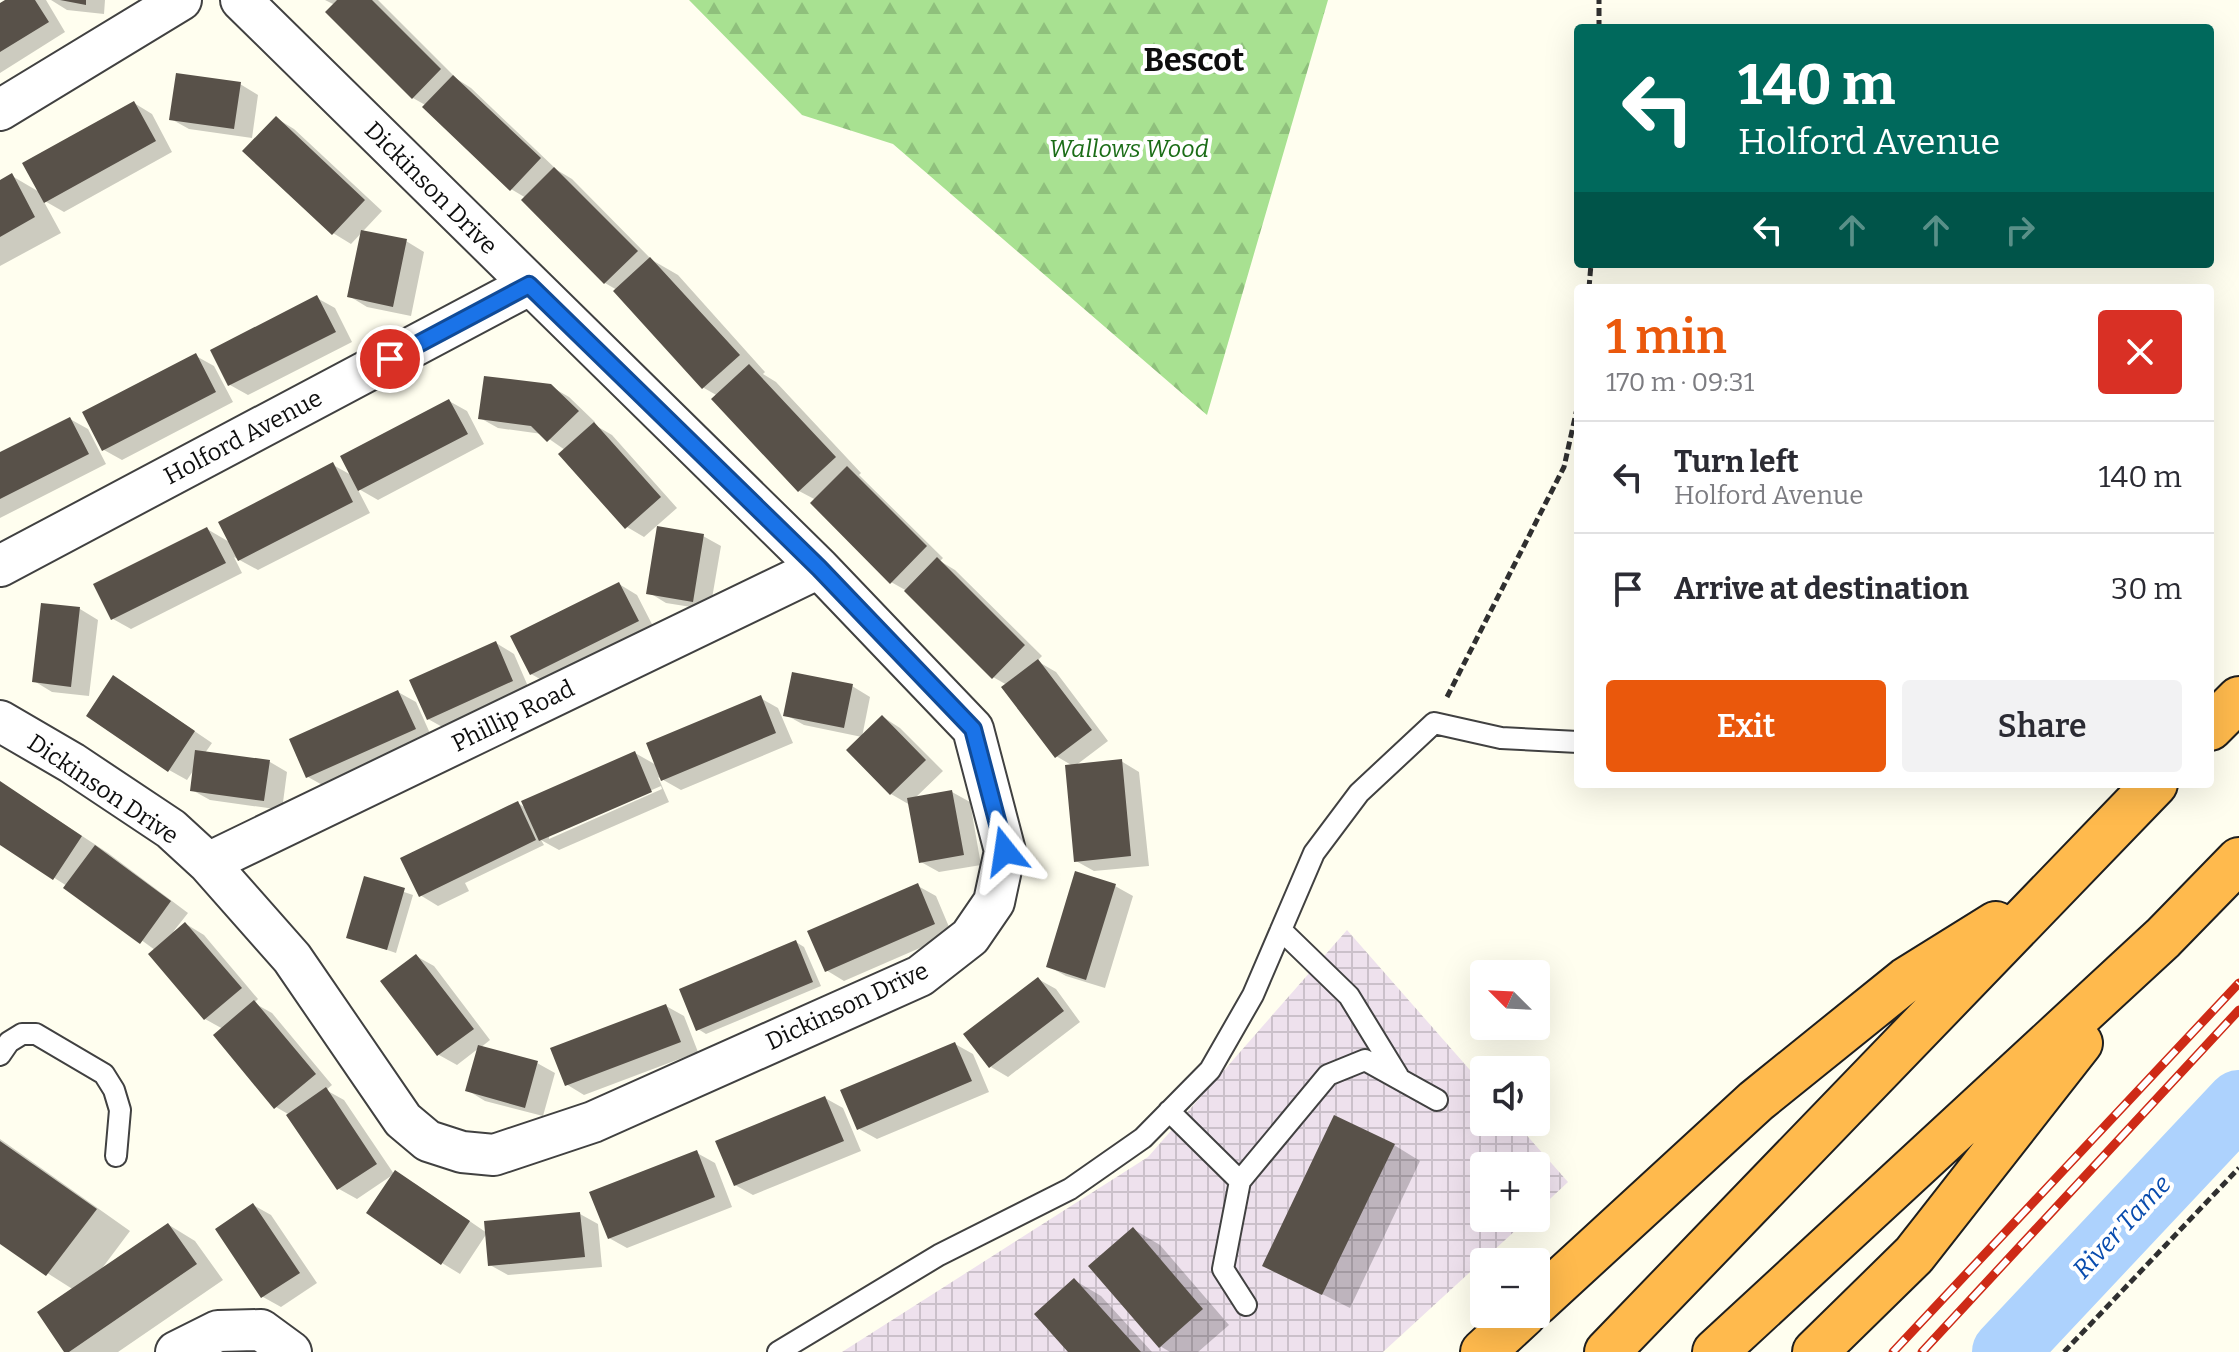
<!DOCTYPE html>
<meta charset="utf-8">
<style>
body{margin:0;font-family:Bitter,serif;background:#f2f2f3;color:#2b2b33;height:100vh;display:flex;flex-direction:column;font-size:30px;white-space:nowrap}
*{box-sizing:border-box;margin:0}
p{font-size:26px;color:#7c7c81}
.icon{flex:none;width:44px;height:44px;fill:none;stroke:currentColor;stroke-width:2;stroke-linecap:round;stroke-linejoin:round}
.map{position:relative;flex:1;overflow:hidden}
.panel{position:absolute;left:1574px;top:284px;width:640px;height:504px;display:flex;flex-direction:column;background:#fff;border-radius:8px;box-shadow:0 8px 32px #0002}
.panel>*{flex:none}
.guide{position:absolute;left:1574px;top:24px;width:640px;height:244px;border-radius:8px;box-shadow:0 8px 32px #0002;background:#00695c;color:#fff;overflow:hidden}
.needle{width:52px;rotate:294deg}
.tools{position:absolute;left:1470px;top:960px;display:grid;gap:16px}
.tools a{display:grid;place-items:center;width:80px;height:80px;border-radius:8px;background:#fff;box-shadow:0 8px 32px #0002;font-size:40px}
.pin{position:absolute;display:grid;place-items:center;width:68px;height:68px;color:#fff;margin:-34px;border:4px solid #fff;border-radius:50%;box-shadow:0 2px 8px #0007}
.me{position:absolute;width:88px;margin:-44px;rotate:345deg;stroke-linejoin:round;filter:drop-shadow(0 0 6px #0008)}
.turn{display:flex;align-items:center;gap:28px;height:168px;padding:0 32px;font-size:36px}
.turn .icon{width:104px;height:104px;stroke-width:2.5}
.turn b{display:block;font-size:56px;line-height:68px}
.lanes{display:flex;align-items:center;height:76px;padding:0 32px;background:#0003;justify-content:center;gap:40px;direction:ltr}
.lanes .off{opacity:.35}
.round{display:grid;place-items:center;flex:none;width:84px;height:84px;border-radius:8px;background:#f2f2f3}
.head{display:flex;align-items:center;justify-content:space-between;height:136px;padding:0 32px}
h1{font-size:48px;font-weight:600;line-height:60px;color:#ea580c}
.button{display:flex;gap:16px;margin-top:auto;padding:16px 32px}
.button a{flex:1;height:92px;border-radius:8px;background:#ea580c;color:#fff;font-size:32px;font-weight:600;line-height:92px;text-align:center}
.button a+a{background:#f2f2f3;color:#2b2b33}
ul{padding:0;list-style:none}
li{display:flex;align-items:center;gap:24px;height:112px;padding:0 32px;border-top:2px solid #e1e1e2}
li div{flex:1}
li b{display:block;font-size:30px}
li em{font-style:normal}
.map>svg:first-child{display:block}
</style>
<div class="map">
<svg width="2239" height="1352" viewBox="0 0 2239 1352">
<defs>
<pattern id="industrial-grid" width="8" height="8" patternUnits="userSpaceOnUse" patternTransform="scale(2)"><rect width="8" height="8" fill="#eee1ed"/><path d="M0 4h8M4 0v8" fill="none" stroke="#cbc0ca"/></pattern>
<pattern id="forest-firs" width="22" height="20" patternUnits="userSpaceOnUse" patternTransform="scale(2)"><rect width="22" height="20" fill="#a8e191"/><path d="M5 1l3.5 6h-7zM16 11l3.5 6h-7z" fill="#8fc07c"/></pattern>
</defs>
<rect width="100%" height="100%" fill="#fffeef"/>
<path fill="url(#industrial-grid)" d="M1347,930L1484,1086V1122H1515L1568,1182L1536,1212V1166H1484V1218H1529L1383,1352H842L1148,1157Z"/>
<path fill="url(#forest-firs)" d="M689,0H1328L1207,415L893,144L802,115Z"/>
<path fill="#0003" fill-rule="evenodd" d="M9,0H46L65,32L0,73V5Z
M51,0H105L104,14L67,10Z
M325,0H378L457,79L471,88L557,170L572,179L652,260L678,275L765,372L763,374L776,382L861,473L859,475L943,558L940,561L955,570L1042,656L1037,661L1056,672L1108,741L1075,766L1121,761L1139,772L1149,866L1094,871L1076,861L1073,766L1056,756L1007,685L993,677L907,591L891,582L816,500L799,491L718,396L704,388L617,290L605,283L526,198L511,189L427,106L413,98L335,5Z
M240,84L258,95L252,138L189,129L171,119Z
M134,103L152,114L172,152L64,212L43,200L61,233L0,266V182L12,176L41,193Z
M276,118L294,129L382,211L351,244L333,233Z
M406,241L424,252L411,316L367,307L349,296Z
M317,298L335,308L352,342L248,395L230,385Z
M196,356L214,366L233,402L122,460L104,450Z
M550,386L569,397L595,422L593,424L612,435L677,508L644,537L627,527L565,450L542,434L498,428L480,418Z
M449,401L467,411L484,444L378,500L357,488L370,513L258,570L234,557L242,573L131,629L113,619L207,529L231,543L333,465L353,476Z
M70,419L88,429L106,464L0,518V455Z
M703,536L721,546L710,610L666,603L648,592Z
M619,584L637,595L656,632L549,684L531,674Z
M43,605L80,609L98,620L89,696L52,692L34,681Z
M496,643L514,654L530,691L446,729L428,719Z
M852,686L870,697L862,737L804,725L786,715Z
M131,688L212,743L205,753L270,762L287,772L282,810L210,800L192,790L195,768L187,780L169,770Z
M398,692L416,702L433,740L326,787L308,777Z
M760,698L778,708L793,743L681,790L658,777L669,802L559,850L541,840L544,845L465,883L469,891L438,906L420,895L518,803L527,809L635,753L658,766ZM661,786L662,789L549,839V835Z
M883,717L900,728L943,771L914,799L952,792L970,802L981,865L939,872L921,862L910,805L891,794Z
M0,782L108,853L188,913L173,932L186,924L204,935L258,999L254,1003L272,1013L332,1085L326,1090L344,1100L394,1174L357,1199L339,1189L288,1114L276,1107L223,1029L205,1019L155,950L67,886L0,843Z
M1077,874L1115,886L1133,896L1105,988L1066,976L1048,966Z
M365,879L413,895L396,953L349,937Z
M918,886L936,896L952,934L844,981L826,970Z
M796,942L804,947L821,986L706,1034L698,1029Z
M416,956L434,966L490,1040L480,1048L537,1063L555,1073L543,1116L485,1101L467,1090L479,1048L457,1065L439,1055L383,982Z
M1038,979L1056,989L1080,1022L1008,1077L991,1067Z
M666,1006L684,1016L698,1052L584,1095L566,1084Z
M955,1044L973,1054L989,1092L877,1139L859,1129Z
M825,1098L843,1108L861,1151L753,1195L735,1185Z
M0,1139L130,1231L100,1271L169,1225L195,1241L223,1280L118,1352H67L74,1290L0,1243Z
M1394,1145L1420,1161L1350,1308L1264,1265Z
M697,1153L715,1163L732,1207L627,1248L609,1238Z
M414,1183L487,1233L580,1214L598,1224L602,1267L508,1275L490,1265L487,1233L460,1274L442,1263Z
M253,1205L271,1215L317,1283L281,1307L263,1297Z
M1133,1229L1160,1245L1229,1325L1198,1352H1170L1160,1346Z
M1074,1280L1101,1296L1152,1352H1071Z"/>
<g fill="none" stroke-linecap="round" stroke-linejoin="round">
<path stroke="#add2fd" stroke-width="66" d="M2005,1352L2239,1103"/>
</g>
<path fill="#585149" d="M5,0H35L49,22L0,52V3Z
M60,0H86V5Z
M337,0H372L441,69L412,99L325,12Z
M176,73L241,82L234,129L169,120Z
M453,75L541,158L510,191L422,107Z
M134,101L156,141L44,203L22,163Z
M276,116L365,200L332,235L242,151Z
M554,167L638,251L604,284L521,200Z
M12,173L35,217L0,237V180Z
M361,230L407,239L393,307L347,297Z
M650,257L740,355L702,389L613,291Z
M317,295L336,332L228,386L210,350Z
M196,353L216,392L102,451L82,412Z
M749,364L836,457L798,492L711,399Z
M484,376L551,384L579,411L547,442L531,426L478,419Z
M449,399L468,434L358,491L340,456Z
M70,417L89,454L0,499V452Z
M594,422L661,497L625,529L558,454Z
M333,462L353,502L238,561L218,522Z
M847,466L927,546L890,584L810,503Z
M657,526L704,534L693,602L646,594Z
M207,527L226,563L111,620L93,584Z
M937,557L1025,645L992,679L904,591Z
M619,582L639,621L530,675L510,636Z
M41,603L80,607L71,687L32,682Z
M496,641L513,681L427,720L409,680Z
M1038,659L1092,730L1055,758L1001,687Z
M792,672L853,684L844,728L783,716Z
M113,675L195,731L168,772L86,716Z
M398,690L416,729L306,778L289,739Z
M761,695L776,733L661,781L646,743Z
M882,715L926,760L890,795L846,750Z
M195,750L270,760L264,801L190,791Z
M635,751L652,792L539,841L521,801Z
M1122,759L1131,856L1074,862L1065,765Z
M0,781L82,836L53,880L0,845Z
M952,790L964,855L919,863L907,798Z
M518,801L536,840L419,897L400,858Z
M95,845L171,901L140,944L63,888Z
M1075,871L1116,884L1086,980L1046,967Z
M364,876L405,888L387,950L346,938Z
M918,883L935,924L825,972L807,931Z
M185,922L242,988L204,1020L148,954Z
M796,940L813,982L696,1031L679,989Z
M416,954L474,1029L437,1056L380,981Z
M1038,977L1064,1011L989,1068L963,1034Z
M254,1000L316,1074L274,1109L213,1035Z
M666,1004L681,1042L565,1086L550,1048Z
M955,1042L972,1081L857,1130L840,1090Z
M478,1045L538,1061L525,1108L465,1091Z
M326,1087L377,1164L337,1190L286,1115Z
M825,1096L844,1141L734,1186L715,1141Z
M1334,1115L1395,1144L1322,1295L1262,1266Z
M0,1141L97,1209L46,1276L0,1244Z
M697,1150L715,1197L608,1239L589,1192Z
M395,1170L470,1221L441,1265L366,1213Z
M253,1203L300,1273L261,1298L215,1229Z
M580,1212L585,1257L488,1266L484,1221Z
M168,1223L197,1264L69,1352H64L37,1312Z
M1133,1227L1203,1309L1159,1348L1088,1266Z
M1074,1278L1141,1352H1068L1034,1314Z"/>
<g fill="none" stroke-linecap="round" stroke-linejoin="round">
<defs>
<path id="lane" d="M1281,930L1349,996L1398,1076
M0,1055L9,1042L22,1034H36L104,1074L114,1090L120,1110L116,1156
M1169,1111L1240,1181L1328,1075L1365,1060L1437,1100
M1240,1181L1223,1269L1246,1305
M778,1352L939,1255L1070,1189L1143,1138L1210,1070L1253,995L1314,853L1359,793L1434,723L1501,738L1578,742"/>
<path id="street" d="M0,110L181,0
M0,566L529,285
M0,721L72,763L171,829L208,863L292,958L403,1120L428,1141L462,1152L494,1155L593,1122L920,976L970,937L994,902L1005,851L973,729L819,568L241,0
M208,863L819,568
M176,1352L218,1331L261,1330L291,1352"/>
<path id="highway" d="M2210,728L2239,699
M1536,1303L1756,1101L1906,980L1996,924
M1483,1352L1524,1314
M1607,1352L2155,784
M1715,1352L2163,938L2239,860
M1815,1352L1914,1255L2080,1043"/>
</defs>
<use href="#lane" stroke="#414141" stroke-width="24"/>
<use href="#street" stroke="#414141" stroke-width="44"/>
<use href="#highway" stroke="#1f1f1f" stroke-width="48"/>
<path stroke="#303030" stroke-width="5" stroke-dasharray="8 4" stroke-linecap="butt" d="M1599,28V0
M1589,288L1591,264
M1447,697L1564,467L1578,404
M2064,1352L2239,1168"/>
<use href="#lane" stroke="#fff" stroke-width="20"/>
<use href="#street" stroke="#fff" stroke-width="40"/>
<use href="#highway" stroke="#ffba4d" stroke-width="44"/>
<defs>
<path id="rail" d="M1893,1352L2239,983
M1922,1352L2239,1010"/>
</defs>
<use href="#rail" stroke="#ce2a16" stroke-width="9"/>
<use href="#rail" stroke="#fff" stroke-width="6" stroke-dasharray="18" stroke-linecap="butt"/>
</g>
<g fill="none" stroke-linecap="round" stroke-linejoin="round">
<defs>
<path id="route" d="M390,359L529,285L819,568L973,729L1005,851"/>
</defs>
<use href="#route" stroke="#114b97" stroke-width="20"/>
<use href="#route" stroke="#1a73e8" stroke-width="14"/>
</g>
<g text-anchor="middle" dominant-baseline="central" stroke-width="8" stroke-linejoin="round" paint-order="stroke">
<g font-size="24" font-style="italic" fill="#1b6d17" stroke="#fff">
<text x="1129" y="149">Wallows Wood</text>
</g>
<g font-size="24" fill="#0e0e0e" stroke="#fff">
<text transform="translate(431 188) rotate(45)">Dickinson Drive</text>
<text transform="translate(243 437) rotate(-28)">Holford Avenue</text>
<text transform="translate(513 716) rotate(-26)">Phillip Road</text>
<text transform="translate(103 789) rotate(34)">Dickinson Drive</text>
<text transform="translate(847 1006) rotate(-25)">Dickinson Drive</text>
</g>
<g font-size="26" font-style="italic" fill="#094cae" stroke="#fff">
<text transform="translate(2122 1227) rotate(-47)">River Tame</text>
</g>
<g font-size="32" font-weight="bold" fill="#0e0e0e" stroke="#fff">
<text x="1194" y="60">Bescot</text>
</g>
</g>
</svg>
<div class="tools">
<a><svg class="needle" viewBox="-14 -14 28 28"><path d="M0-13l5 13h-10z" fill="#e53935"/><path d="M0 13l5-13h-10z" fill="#7c7c81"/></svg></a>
<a><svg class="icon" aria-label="sound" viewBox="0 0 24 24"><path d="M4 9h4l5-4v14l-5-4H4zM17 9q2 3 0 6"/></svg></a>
<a>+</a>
<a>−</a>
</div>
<div class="pin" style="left:390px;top:359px;background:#d93025"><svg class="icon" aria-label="arrive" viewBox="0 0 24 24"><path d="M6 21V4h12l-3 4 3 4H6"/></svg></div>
<svg class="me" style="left:1005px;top:851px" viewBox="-20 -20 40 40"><path d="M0-17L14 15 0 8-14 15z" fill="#1a73e8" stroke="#fff" stroke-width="4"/></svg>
<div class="guide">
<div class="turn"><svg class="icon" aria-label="left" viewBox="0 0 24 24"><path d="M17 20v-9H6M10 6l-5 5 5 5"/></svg><div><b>140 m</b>Holford Avenue</div></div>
<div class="lanes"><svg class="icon" aria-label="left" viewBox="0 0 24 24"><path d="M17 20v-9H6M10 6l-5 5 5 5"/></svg><svg class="icon off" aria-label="ahead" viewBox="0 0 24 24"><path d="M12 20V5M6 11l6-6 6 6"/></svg><svg class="icon off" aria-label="ahead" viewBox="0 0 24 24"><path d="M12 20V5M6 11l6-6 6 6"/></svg><svg class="icon off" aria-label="right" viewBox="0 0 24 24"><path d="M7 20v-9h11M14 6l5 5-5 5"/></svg></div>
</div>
<section class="panel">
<div class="head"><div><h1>1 min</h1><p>170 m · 09:31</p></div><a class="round" style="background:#d93025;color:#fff"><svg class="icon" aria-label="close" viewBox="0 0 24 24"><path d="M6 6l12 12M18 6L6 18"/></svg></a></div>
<ul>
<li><svg class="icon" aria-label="left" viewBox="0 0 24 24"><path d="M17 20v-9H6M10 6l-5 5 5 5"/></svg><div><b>Turn left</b><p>Holford Avenue</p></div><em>140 m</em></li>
<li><svg class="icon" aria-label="arrive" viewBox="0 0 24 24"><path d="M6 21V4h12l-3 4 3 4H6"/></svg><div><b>Arrive at destination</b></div><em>30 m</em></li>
</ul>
<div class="button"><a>Exit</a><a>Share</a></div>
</section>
</div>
